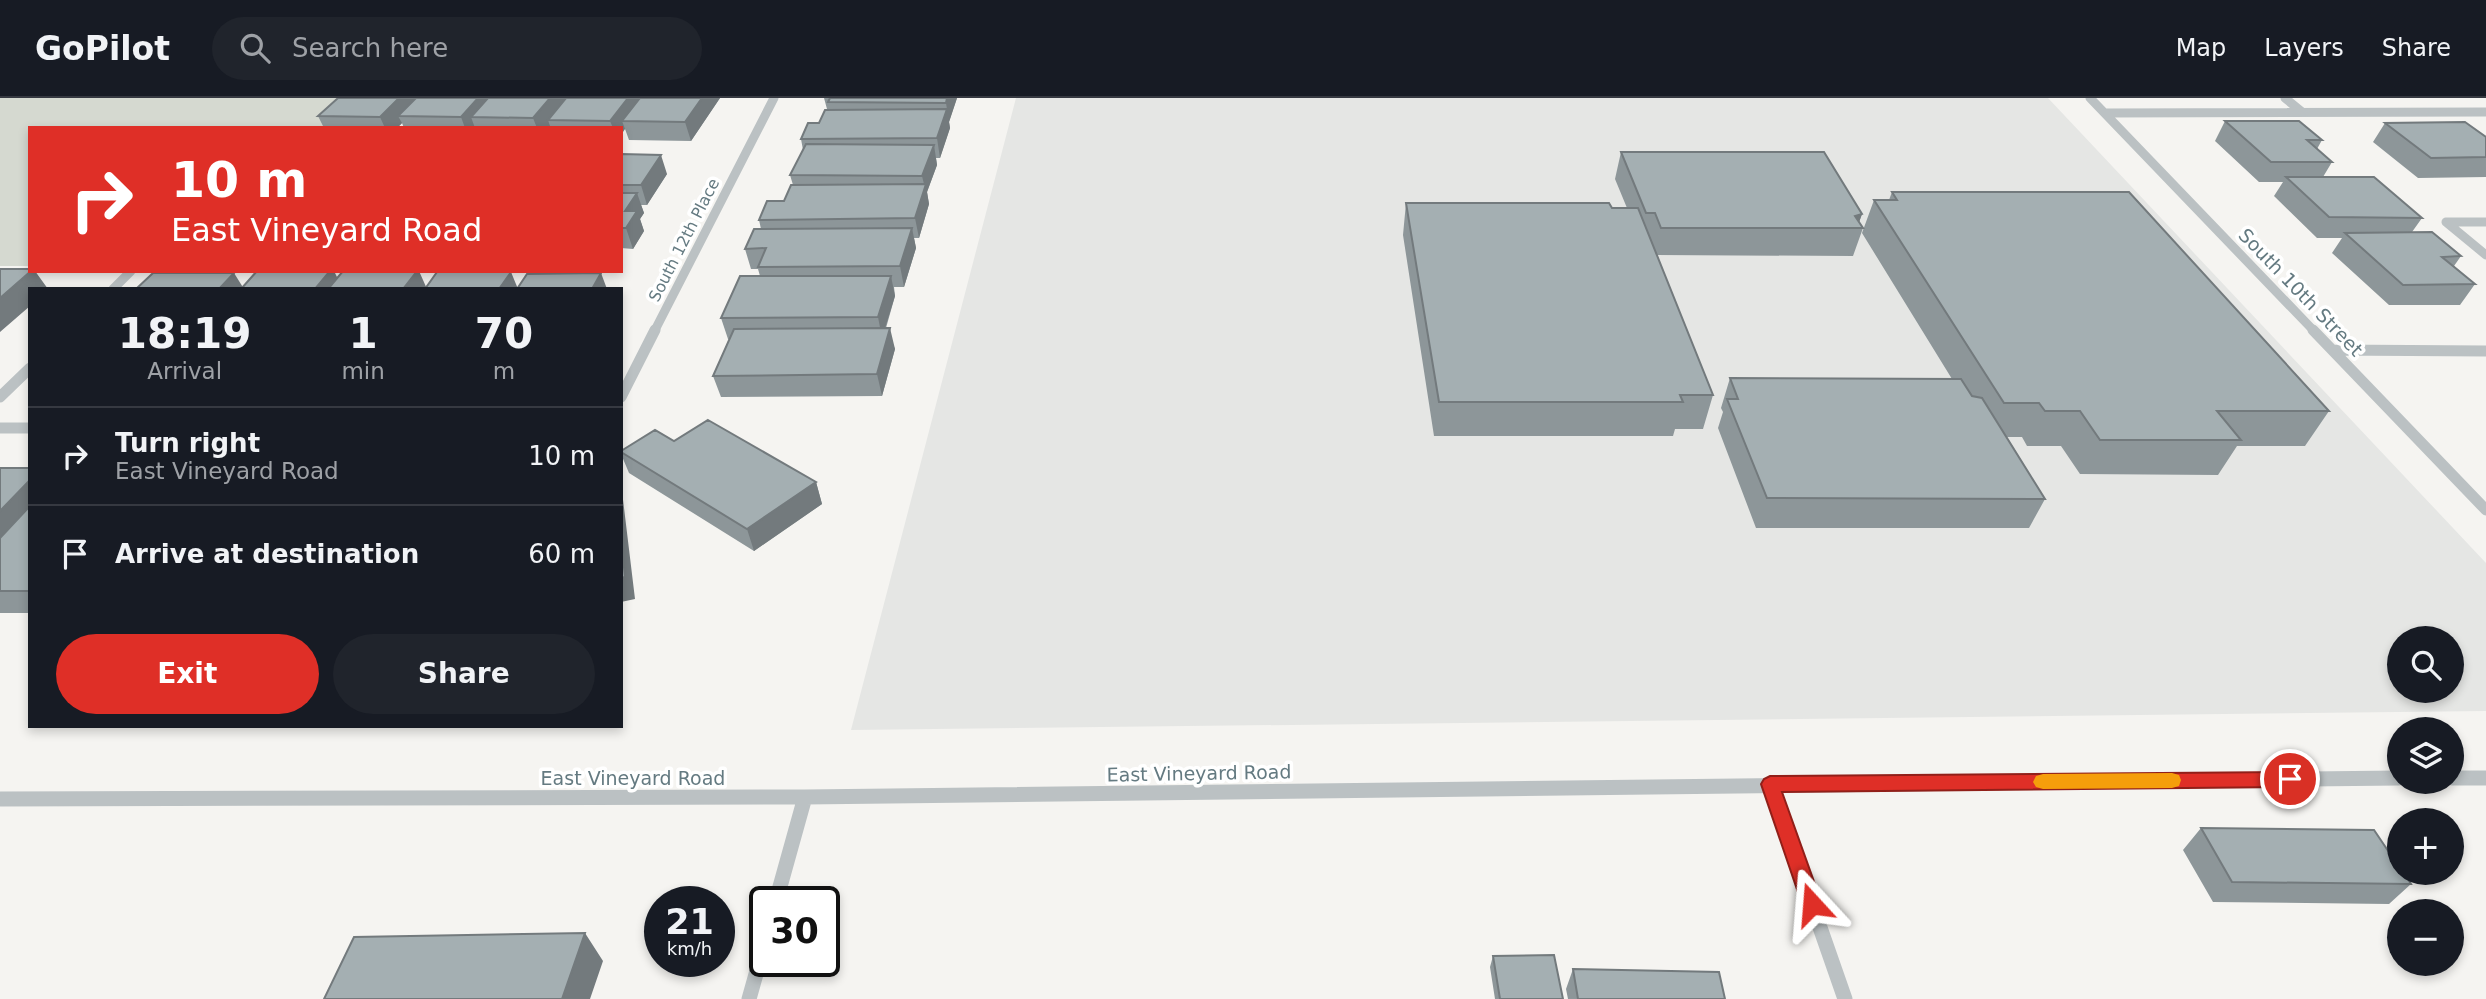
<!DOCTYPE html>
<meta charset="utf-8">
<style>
body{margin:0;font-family:"DejaVu Sans",sans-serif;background:#20242c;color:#f1f3f6;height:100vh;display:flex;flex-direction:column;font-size:26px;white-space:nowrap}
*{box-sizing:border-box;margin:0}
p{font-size:23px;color:#9ea1a6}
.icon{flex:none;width:38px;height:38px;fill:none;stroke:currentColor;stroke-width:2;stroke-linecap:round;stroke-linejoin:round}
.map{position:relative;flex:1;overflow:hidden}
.panel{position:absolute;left:28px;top:189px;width:595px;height:441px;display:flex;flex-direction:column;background:#171b24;border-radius:0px;box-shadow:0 4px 10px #0003}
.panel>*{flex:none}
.banner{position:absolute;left:28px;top:28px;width:595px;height:147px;border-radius:0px;box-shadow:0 4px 10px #0003;background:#df2f27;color:#fff;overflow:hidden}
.tools{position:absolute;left:2387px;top:528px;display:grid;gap:14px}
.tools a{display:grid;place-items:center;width:77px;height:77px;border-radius:50%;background:#171b24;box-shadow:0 4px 10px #0003;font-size:35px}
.speed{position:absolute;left:644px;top:788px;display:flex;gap:14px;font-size:35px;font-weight:700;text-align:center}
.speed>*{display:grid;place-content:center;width:91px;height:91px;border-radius:50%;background:#171b24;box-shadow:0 4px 10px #0003;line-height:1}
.speed small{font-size:18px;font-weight:400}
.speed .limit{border:4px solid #111;border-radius:10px;background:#fff;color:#111}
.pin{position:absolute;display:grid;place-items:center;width:60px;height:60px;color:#fff;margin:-30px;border:4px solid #fff;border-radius:50%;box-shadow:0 2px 7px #0007}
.me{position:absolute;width:77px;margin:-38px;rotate:341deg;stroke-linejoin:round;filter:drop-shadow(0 0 5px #0008)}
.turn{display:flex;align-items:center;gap:24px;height:147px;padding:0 28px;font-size:32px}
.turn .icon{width:91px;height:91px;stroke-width:2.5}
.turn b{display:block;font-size:49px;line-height:60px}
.eta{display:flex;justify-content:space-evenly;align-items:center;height:119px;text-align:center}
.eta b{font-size:42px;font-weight:600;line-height:49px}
.cta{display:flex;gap:14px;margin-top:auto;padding:14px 28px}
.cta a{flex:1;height:80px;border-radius:42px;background:#df2f27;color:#fff;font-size:28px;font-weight:600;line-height:80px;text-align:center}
.cta a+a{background:#20242c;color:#f1f3f6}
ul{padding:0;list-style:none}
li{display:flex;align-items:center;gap:21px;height:98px;padding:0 28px;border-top:2px solid #363941}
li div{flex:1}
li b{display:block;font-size:26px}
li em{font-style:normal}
header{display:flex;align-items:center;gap:42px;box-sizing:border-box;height:98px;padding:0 35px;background:#171b24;border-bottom:2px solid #363941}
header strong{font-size:33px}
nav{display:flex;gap:38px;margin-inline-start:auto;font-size:24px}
.search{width:490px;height:63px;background:#20242c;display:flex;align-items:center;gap:18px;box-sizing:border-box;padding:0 24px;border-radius:38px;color:#9ea1a6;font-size:26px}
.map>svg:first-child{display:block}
</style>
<header>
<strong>GoPilot</strong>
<div class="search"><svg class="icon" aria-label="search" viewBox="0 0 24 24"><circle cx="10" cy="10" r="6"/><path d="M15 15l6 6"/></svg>Search here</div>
<nav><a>Map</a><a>Layers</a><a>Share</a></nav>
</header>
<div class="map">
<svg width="2486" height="901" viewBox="0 0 2486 901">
<rect width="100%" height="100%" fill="#f5f4f1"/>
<path fill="#e5e6e4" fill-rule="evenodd" d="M1016,0H2048L2486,465V613L851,632ZM2399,541H2452V593H2399Z"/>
<path fill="#d5d9d0" d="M0,0H356L324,30H30V168H0Z"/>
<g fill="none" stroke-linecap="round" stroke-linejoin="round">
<path stroke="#bbc1c3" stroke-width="9" d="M2090,0L2315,234
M2285,0L2302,14
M2106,15L2486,14
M2446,124L2486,157
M2446,124H2486
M113,191L131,173
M654,234L774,0"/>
<path stroke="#bbc1c3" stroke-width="11" d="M2313,232L2486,412
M2333,252L2486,253
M0,299L30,270
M621,299L655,232
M0,330H30"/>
<path stroke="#bbc1c3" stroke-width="15" d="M2452,680H2486
M1770,686L1845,901
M0,701L805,699L2399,680
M776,803L805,699
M749,901L765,844"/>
</g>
<path fill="#8d9699" d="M338,0H720L691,43L629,42L625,31L621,30H550V28L548,30H404L402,25L397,30H324L318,18Z
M824,0H957L949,24L950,30L940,60H936L937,67L927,94L929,106L919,140H914L916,150L904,189H894L895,198L886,230L895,251L882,298L721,299L713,278L729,241H728L721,220L760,178L758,171H751L745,151L761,131L759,122L784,103L793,87L790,77L803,52L801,41L819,25L827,11Z
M2225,23L2322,42L2317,51L2332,64L2323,79L2422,120L2412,134L2461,158L2454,168L2475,186L2460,207H2389L2332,155L2342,140H2317L2274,98L2283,84H2259L2215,43Z
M2385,25L2486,39V79L2418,80L2373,44Z
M1621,54L1862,116L1859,124L1863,130L1853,158L1657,157L1713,297L1703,331H1675L1673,338H1434L1403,137L1406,105L1627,110L1615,81Z
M621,56L667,76L647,107H641L644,115L640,121L644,133L633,151L621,150Z
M1892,94L2329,313L2305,348H2237L2218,377L2080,376L2061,348H2027L2022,339H2007L2045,401L2029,430H1756L1718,330L1723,314L1721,310L1730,280L1952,281L1862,135L1874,102H1889Z
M674,343L816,384L822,406L754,453L629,375L621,356V353Z
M0,370H30V515H0Z
M2201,730L2411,786L2389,806L2213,804L2183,752Z
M1493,858L1563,901H1495L1490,869Z
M1573,871L1725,901H1568L1566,891Z"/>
<path fill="#737a7d" d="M399,0H427L398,18L402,25L397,30H385L380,19Z
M478,0H503L471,19L475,30H465L461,19Z
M550,0H572L548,22L550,28L548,30H537L533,20Z
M628,0H649L622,23L625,31L621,37V30H613L610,23Z
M702,0H720L691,43L685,24Z
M947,0H957L949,24L946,5Z
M947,11L950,30L940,60L937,40Z
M934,47L937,67L927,94L929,106L919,140L915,120L925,90L922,78Z
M661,57L667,76L647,107L641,87Z
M637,95L644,115L640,121L644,133L633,151L626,130L625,113Z
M1862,116L1857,130L1855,118Z
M912,130L916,150L904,189L900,168Z
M31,173H35L48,191H30V208L0,234V200Z
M330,173H334L343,191H315Z
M417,173H419L427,191H403Z
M511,174L518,191H499Z
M234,175L244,191H219Z
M601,175L607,191H592Z
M891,178L895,198L882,240L878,219Z
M890,230L895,251L882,298L877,276Z
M30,382V423L0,455V413Z
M816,384L822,406L754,453L747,431Z
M621,385L635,501L621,504Z
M585,835L603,863L590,901H562Z"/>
<path fill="#a4afb2" stroke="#737a7d" stroke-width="2" d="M338,0H399L380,19L318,18Z
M416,0H478L461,19L398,18Z
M488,0H550L533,20L471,19Z
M566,0H628L610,23L548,22Z
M640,0H702L685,24L622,23Z
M830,0H947L946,5L828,4Z
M947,11L937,40L801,41L808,25H819L825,12Z
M2225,23H2299L2322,42H2307L2332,64H2271Z
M2465,24L2486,39V59L2431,60L2385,25Z
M806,46L934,47L922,78L790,77Z
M1621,54H1824L1862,116L1855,118L1863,130H1661L1655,115H1646Z
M621,56L661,57L641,87H621Z
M2286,79H2374L2422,120L2329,119Z
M926,86L915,120L759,122L767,103H784L791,87Z
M1892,94H2129L2329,313H2217L2241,342H2100L2080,313H2045L2039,305H2004L1874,102H1897Z
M621,95H637L625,113H637L626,130H621Z
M1406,105H1609L1612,110H1638L1713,297H1680L1683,304H1439Z
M912,130L900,168L758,169L766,150L745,151L754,131Z
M2432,134L2461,158L2442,159L2475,186L2403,187L2345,135Z
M0,171H30V173H31L0,200Z
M257,173H330L315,191H241Z
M343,173H417L403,191H328Z
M437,174H511L499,191H425Z
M153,175H234L219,191H136Z
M601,175L592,191H517L527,176Z
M740,178H891L878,219L721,220Z
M890,230L877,276L713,278L734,231Z
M1730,280L1961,281L1972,298L1982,300L2045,401L1767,400L1727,301H1738Z
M708,322L816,384L747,431L621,354V353L655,332L674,343Z
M0,370H30V382L0,413Z
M30,408V493H0V440Z
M621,441L625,479L621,480Z
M2201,730L2374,732L2399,769V775H2404L2411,786L2232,784Z
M585,835L562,901H324L354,839Z
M1554,857L1563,901H1500L1493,858Z
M1573,871L1719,874L1725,901H1578Z"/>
<path fill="#df2f27" stroke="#911f19" stroke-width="2" d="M2290,674L2296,676L2299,681L2296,687L2290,689L1782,694L1822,806L1819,812L1812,814L1805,812L1802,806L1761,686L1764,681L1770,678Z"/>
<path fill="#f59e0b" d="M2172,675L2179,677L2181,682L2179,688L2172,690L2043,691L2036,689L2033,684L2036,678L2043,676Z"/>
<g text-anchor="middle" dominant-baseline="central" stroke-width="7" stroke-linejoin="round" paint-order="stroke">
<g font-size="16" fill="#647a81" stroke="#fff">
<text transform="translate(684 142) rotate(-63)">South 12th Place</text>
</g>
<g font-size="19" fill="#647a81" stroke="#fff">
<text transform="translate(2301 194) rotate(46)">South 10th Street</text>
<text transform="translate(1199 675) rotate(-1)">East Vineyard Road</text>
<text x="633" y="680">East Vineyard Road</text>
</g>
</g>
</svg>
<div class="tools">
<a><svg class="icon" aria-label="search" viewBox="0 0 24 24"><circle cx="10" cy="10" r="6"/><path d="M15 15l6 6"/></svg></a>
<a><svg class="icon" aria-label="layers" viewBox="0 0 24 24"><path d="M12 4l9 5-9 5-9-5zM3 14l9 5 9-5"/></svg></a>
<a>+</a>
<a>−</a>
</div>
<div class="speed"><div>21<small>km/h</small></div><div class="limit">30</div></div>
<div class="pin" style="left:2290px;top:681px;background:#d93025"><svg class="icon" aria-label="arrive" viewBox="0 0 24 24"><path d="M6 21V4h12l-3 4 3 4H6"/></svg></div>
<svg class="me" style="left:1812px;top:806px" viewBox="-20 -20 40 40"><path d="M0-17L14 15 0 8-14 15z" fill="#df2f27" stroke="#fff" stroke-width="4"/></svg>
<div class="banner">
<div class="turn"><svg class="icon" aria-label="right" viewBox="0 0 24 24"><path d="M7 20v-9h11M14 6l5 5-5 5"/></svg><div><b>10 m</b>East Vineyard Road</div></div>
</div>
<section class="panel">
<div class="eta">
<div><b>18:19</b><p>Arrival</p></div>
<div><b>1</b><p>min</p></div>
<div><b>70</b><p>m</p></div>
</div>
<ul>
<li><svg class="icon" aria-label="right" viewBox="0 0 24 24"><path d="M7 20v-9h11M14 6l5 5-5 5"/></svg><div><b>Turn right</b><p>East Vineyard Road</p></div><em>10 m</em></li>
<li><svg class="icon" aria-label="arrive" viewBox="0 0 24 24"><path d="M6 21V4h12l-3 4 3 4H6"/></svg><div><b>Arrive at destination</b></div><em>60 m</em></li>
</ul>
<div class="cta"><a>Exit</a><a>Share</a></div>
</section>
</div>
